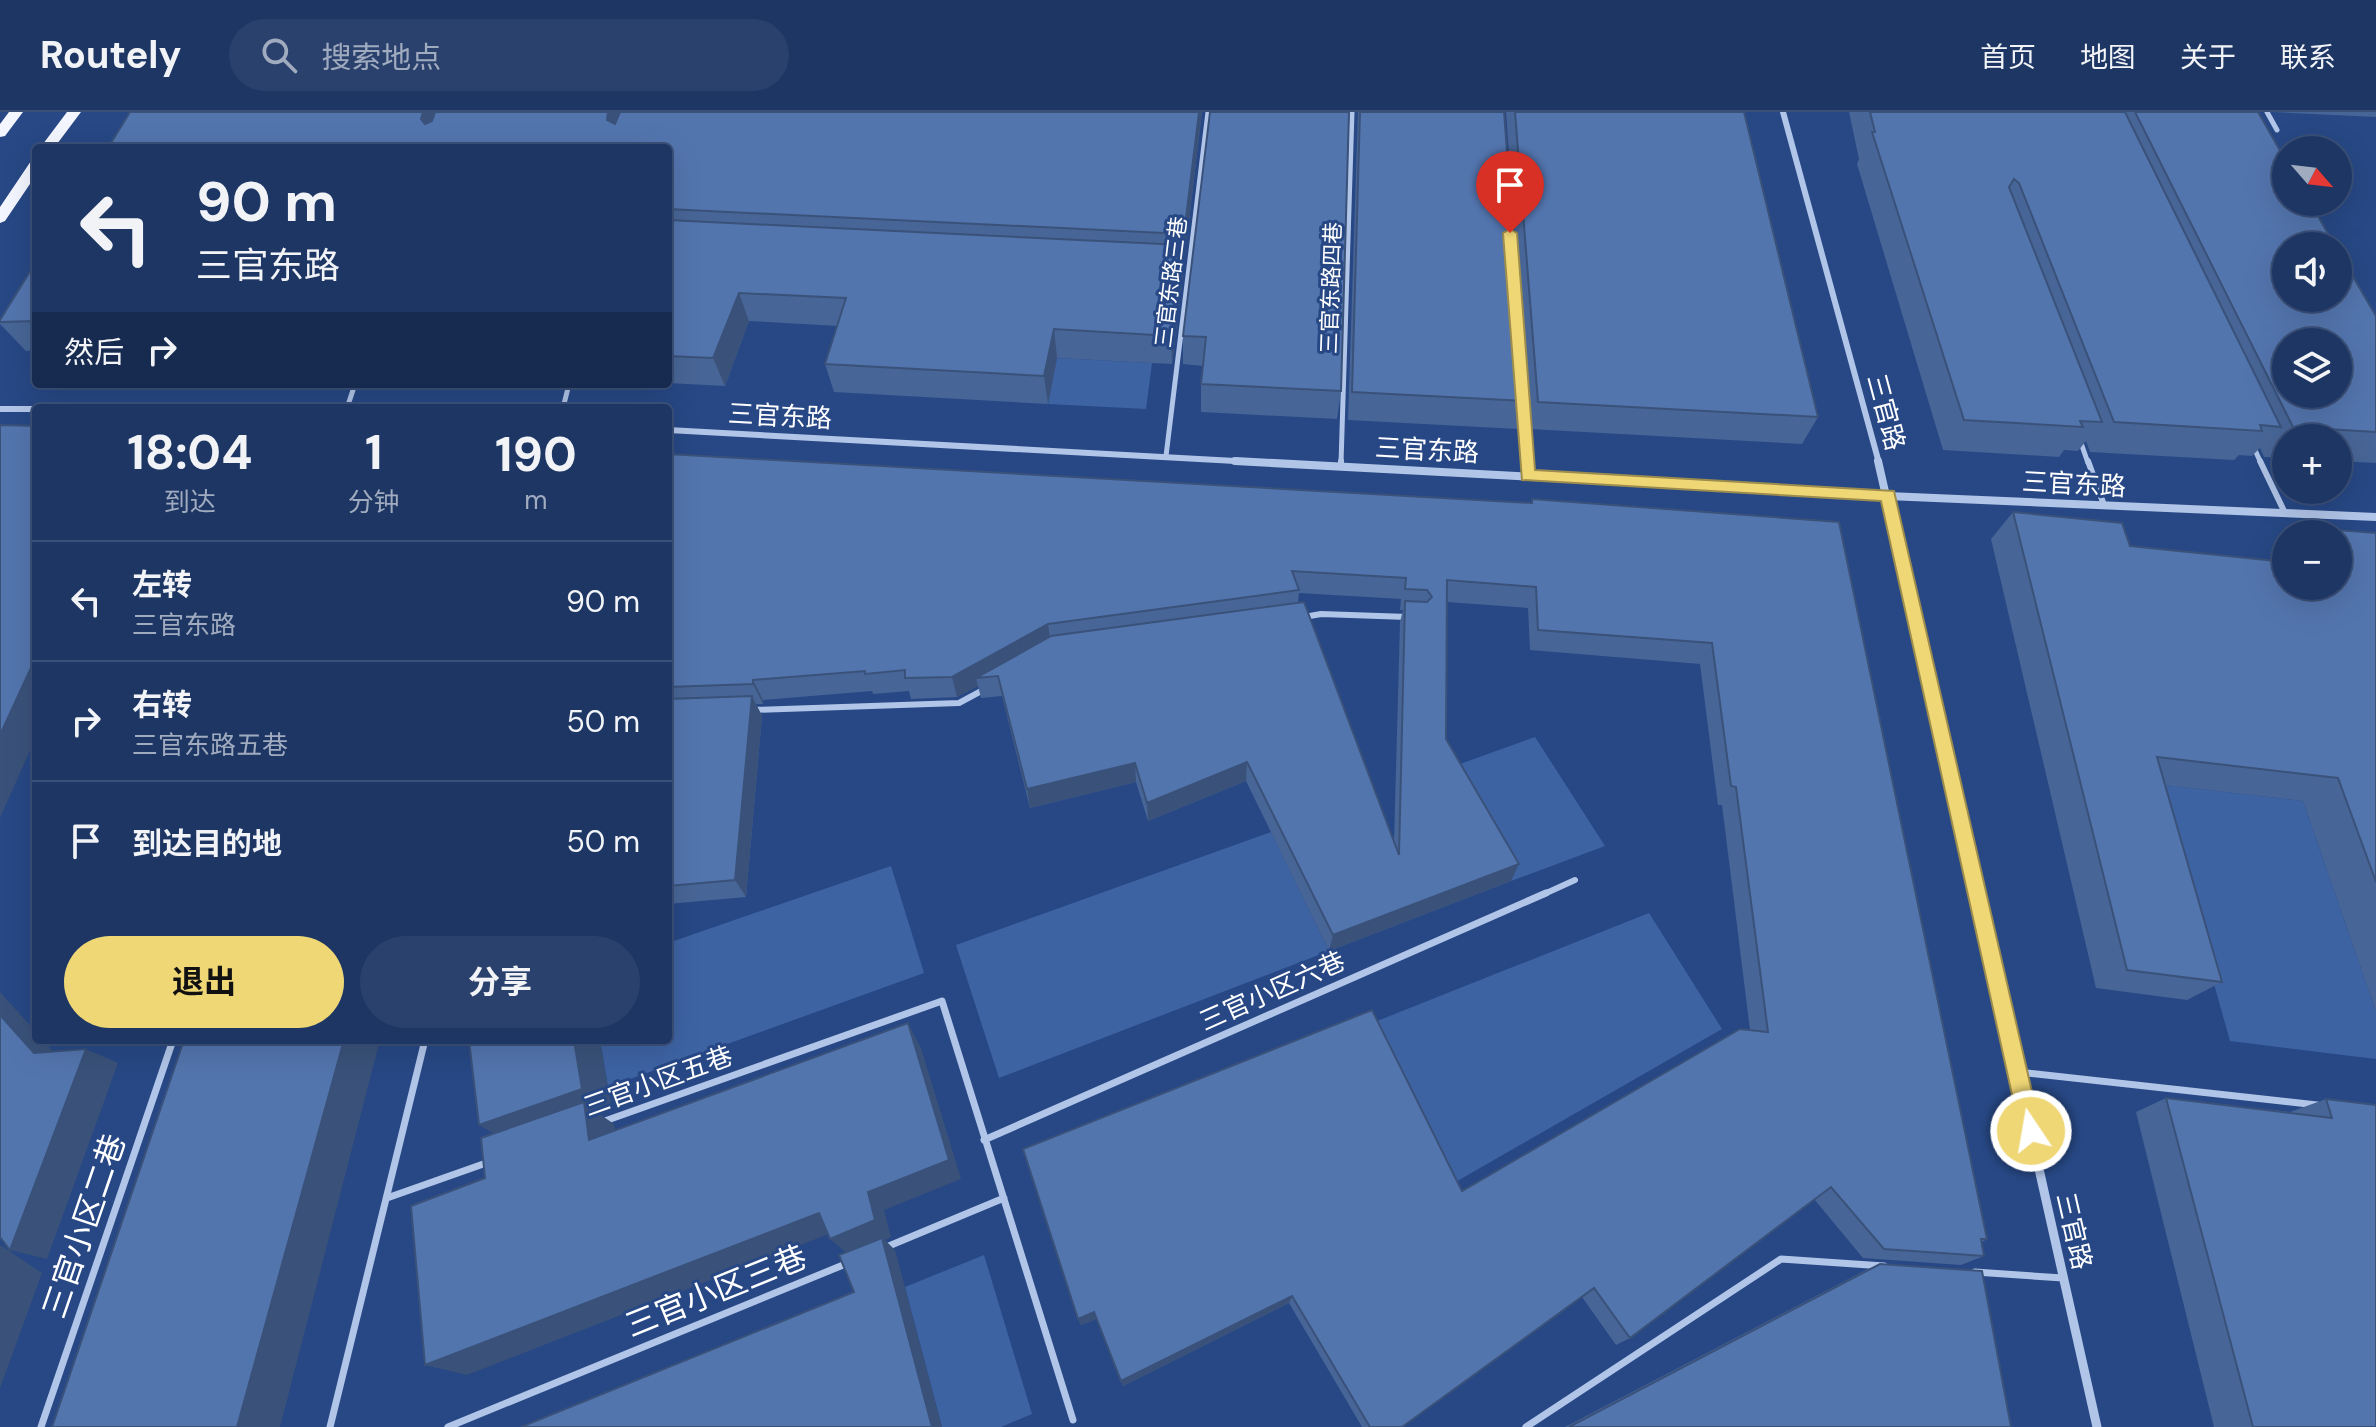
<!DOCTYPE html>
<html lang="zh">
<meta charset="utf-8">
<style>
body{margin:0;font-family:"DM Sans","Noto Sans SC",sans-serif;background:#2a416d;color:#f1f3f6;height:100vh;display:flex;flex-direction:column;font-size:30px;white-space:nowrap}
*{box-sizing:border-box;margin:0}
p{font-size:26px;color:#a0abbf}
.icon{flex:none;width:44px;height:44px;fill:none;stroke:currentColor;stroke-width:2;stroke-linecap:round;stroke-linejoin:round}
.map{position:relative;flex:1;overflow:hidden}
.side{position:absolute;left:32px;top:292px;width:640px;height:640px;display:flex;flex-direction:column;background:#1d3664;border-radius:8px;box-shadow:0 8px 32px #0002,0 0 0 2px #3b5078}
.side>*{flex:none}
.hud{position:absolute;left:32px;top:32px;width:640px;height:244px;border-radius:8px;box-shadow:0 8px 32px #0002,0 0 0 2px #3b5078;background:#1d3664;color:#f1f3f6;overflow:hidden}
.needle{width:52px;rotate:118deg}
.controls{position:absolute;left:2272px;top:24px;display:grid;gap:16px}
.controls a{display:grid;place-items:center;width:80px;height:80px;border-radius:50%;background:#1d3664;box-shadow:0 8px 32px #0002,0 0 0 2px #3b5078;font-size:40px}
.pin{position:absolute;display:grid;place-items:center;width:68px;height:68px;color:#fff;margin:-82px -34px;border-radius:50% 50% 50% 0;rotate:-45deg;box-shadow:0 0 8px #0007}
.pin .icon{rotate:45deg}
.me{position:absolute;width:88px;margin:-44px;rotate:348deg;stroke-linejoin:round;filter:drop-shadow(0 0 6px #0008)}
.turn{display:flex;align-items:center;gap:28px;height:168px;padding:0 32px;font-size:36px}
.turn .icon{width:104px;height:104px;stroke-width:2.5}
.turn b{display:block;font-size:56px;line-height:68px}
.then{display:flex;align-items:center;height:76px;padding:0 32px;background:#0003;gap:16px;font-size:30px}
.eta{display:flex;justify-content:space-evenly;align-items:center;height:136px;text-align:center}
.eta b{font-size:48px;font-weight:700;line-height:56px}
.cta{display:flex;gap:16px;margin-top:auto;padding:16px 32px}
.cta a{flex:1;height:92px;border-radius:48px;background:#f0d776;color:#111;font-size:32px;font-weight:700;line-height:92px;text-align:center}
.cta a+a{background:#2a416d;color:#f1f3f6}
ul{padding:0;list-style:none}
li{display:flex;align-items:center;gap:24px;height:120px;padding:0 32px;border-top:2px solid #3b5078}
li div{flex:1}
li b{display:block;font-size:30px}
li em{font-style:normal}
header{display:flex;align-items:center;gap:48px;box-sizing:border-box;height:112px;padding:0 40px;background:#1d3664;border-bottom:2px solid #3b5078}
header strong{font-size:38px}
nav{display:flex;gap:44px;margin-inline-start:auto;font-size:28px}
.search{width:560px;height:72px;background:#2a416d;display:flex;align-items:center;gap:20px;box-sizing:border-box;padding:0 28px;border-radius:44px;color:#a0abbf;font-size:30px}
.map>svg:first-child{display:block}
</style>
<header>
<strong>Routely</strong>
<div class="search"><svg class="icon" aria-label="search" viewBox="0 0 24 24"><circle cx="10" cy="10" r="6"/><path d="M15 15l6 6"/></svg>搜索地点</div>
<nav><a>首页</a><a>地图</a><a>关于</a><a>联系</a></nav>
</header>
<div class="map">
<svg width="2376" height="1315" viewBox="0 0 2376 1315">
<rect width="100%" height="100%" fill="#274885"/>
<path fill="#3e63a3" d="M1057,246L1152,251L1146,297L1048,292Z
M1535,625L1605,734L1511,769L1446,657Z
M2158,672L2303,689L2376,900V947L2230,929Z
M1271,720L1329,839L999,966L956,833Z
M891,754L924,861L608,975L600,928H668V831Z
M1649,801L1722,917L1447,1075L1367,913Z
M984,1143L1032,1302L1001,1315H942L905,1175Z"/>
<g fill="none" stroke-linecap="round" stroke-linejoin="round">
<path stroke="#b1c5e8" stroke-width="5" d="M2267,0L2277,18
M1522,295L1526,351
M347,296L355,272
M563,296L569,272
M2080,328L2088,351
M2254,336L2261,351
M1166,344L1208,0
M1341,351L1352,0"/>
<path stroke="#b1c5e8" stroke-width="6" d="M1526,349L1527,364
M2088,349L2104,393
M2260,349L2285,401
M1341,354V349
M1304,505L1321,502L1408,505
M752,598L959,591L985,577
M1542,783L1575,768"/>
<path stroke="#b1c5e8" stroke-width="7" d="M2018,960L2317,993
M602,1010L942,889L1073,1308
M984,1028L1546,781
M387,1086L489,1050
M884,1136L1004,1086
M1975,1160L2063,1166
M41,1315L173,928
M330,1315L425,928
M448,1315L848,1151
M1526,1315L1781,1147L1884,1154"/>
<path stroke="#b1c5e8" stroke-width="6" d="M1783,0L1879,351
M0,297H36
M668,318L1272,351"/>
<path stroke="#b1c5e8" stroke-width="8" d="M1235,349L1888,384L2376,405
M1878,349L1977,783"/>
<path stroke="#b1c5e8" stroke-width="9" d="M1977,781L2097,1315"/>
<path fill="#f3f6fe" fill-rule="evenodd" d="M9,0H23L5,24L0,25V12Z
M67,0H81L54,36H40Z
M36,48V63L5,109L0,111V95L31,49Z"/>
</g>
<path fill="#476596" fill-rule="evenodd" d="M130,0H1202L1184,151H1183V162L1172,252L1057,246L1048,292L834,280L825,252L838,214L749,209L725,274L668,271V36Z
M1210,0L1341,279L1337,307L1201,300V272L1203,254L1183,252V224Z
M1358,0H1504L1526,289L1518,317L1348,308Z
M1506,0H1744L1818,305L1802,332L1529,317Z
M1849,0H2258L2376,204V351L2338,349V326H2286V346L2264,345L2260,336L2252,344L2239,343L2234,348L2090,340L2086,329L2078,339L2064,338L2059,345L1943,338L1857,52L1859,47Z
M2273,0H2376V5Z
M36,150V238L26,239L0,212V208Z
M668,342L1395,384L1531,391L1532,387L1839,410L1987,1127L1982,1130L1984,1144L1961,1153L1863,1146L1814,1087L1630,1226L1616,1233L1582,1185L1402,1315H1362L1289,1191L1123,1274L1097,1207L1081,1213L1078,1207L1462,1079L1750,918L1722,693H1718L1700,552L1530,538L1528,496L1447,490L1446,627L1519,752L1511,769L1329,839L1246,669L1148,709L1136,670L1030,696L1002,584L981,586L978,574L957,585L911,587L909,579L873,582L872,579L763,588V592H756L762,604L746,785L668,792ZM1299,481L1401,487L1400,498H1403L1400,510L1394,731L1298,490Z
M2013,400L2130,434L2282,450L2283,444L2286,441V474H2338V422H2307L2313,416L2376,421V900L2303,689L2165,673L2222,870L2187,888L2096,876L1991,427Z
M2166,986L2290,1000L2326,987L2376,993V1315H2214L2136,1000Z
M1880,1152L2011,1315H1565L1864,1159Z"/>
<path fill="#3a527a" d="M423,0H449L437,36L421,7Z
M608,0H626L619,36L607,8Z
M1199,0H1202L1184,151V122Z
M1183,133V162L1172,252L1171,224Z
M739,181L749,209L725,274L713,246Z
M1054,217L1057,246L1048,292L1044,264Z
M1048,512L1051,533L976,566L978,574L957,585L952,565Z
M36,545V625L0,706V623Z
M753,568L763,588V592L753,572Z
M752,584L762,604L746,785L735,768Z
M1247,650L1246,669L1148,709L1147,691Z
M1135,651L1136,670L1030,696L1027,677Z
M1519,752L1511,769L1329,839L1333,823Z
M0,880L36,920V928H43L67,955L34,941L0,903Z
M908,911L921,936L961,1067L884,1098L891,1125L885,1128L895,1138L942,1315H932L849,1143L830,1127Z
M344,928H380L280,1315H237Z
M574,928H600L612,999L601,1003L614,1012L620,1048L515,1034L479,1013Z
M86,937L118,951L47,1147L10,1138Z
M819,1101L839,1118L467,1263L425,1253Z
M0,1133L42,1161L0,1276Z
M1292,1184L1289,1191L1123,1274L1121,1269Z
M1094,1200L1097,1207L1081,1213L1078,1207Z"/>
<path fill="#5375ae" stroke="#3a527a" stroke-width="2" fill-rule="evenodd" d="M130,0H423L421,7L425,12L432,9L435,0H608L607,8L615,12L620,0H1199L1184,122L668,97V36H108Z
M1210,0H1349L1341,279L1201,272L1206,225L1183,224Z
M1360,0H1504L1526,289L1352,280Z
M1515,0H1744L1818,305L1538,290Z
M1870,0H2125L2281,315L2260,313L2262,319L2114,310L2019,71L2014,67L2009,75L2102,310L2080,309L2083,315L1964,308L1872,20H1875Z
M2135,0H2258L2286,49V90H2310L2335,134H2286V186H2338V139L2376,204V320L2293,315ZM2286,230H2338V282H2286Z
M668,108L1183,133L1171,224L1054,217L1044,264L825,252L846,186L739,181L713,246L668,244Z
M36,150V209L0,210V208Z
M0,313L36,314V545L0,623Z
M668,342L1532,391V387L1839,410L1987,1127H1981L1984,1144L1884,1137L1831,1075L1630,1226L1594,1176L1402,1315H1370L1292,1184L1121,1269L1094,1200L1078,1207L1023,1037L1372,898L1462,1079L1740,917L1768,920L1736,675L1731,674L1712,531L1538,518L1536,475L1447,468L1446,627L1519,752L1333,823L1247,650L1147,691L1135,651L1027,677L998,564L976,566L1051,524L1304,490L1399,743L1405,489L1427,490L1432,485L1427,478L1405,477L1406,466L1292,459L1299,478L1048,512L952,565L905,566V558L865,562V559L753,568V572L668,575Z
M2013,400L2122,411L2130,434L2286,450V474H2338V422H2313V416L2376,421V770L2338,666L2157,645L2222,870L2127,858Z
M752,584L735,768L668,774V587Z
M0,903L34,941L86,937L10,1138L0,1125Z
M908,911L949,1048L868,1080L875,1108L830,1127L819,1101L425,1253L411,1094L485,1066L481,1026L584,990L589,1028Z
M184,928H344L237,1315H52Z
M469,928H574L582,977L479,1013Z
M2166,986L2332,1006L2326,987L2376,993V1315H2253Z
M882,1126L932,1315H521L854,1180L839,1143Z
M1880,1152L1982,1159L2011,1315H1569Z"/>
<path fill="#f0d776" stroke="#9c8c4d" stroke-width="2" d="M1510,117L1517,121L1535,358L1894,379L2041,1019L2038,1026L2031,1029L2023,1026L2020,1019L1881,389L1522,368L1503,121Z"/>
<g text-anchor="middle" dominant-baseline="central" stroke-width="6" stroke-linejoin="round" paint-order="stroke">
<g font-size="22" fill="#fff" stroke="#274885">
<text transform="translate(1171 170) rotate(-83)">三官东路三巷</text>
<text transform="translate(1331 176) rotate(-88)">三官东路四巷</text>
</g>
<g font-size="26" fill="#fff" stroke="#274885">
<text transform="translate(1886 300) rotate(75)">三官路</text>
<text transform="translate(780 304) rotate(3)">三官东路</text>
<text transform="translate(1427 338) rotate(3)">三官东路</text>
<text transform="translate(2074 372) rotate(3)">三官东路</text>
<text transform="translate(1272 879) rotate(-24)">三官小区六巷</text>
<text transform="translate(658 969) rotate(-20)">三官小区五巷</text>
<text transform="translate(2074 1119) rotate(77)">三官路</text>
</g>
<g font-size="32" fill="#fff" stroke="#274885">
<text transform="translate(84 1114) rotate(-71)">三官小区二巷</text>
<text transform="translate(716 1179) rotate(-22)">三官小区三巷</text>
</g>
</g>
</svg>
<div class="controls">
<a><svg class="needle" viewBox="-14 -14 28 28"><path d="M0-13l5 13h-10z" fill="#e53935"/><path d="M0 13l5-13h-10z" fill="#a0abbf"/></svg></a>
<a><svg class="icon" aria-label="sound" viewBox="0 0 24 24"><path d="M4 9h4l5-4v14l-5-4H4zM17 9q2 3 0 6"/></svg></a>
<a><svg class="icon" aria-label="layers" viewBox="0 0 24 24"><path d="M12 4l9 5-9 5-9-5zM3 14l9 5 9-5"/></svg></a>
<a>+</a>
<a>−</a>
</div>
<div class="pin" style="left:1510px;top:121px;background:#d93025"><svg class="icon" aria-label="arrive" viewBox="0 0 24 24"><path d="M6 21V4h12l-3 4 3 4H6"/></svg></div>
<svg class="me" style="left:2031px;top:1019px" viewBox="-20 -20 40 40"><circle r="17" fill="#f0d776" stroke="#fff" stroke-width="3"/><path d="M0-11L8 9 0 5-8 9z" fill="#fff"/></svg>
<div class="hud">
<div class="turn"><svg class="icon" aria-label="left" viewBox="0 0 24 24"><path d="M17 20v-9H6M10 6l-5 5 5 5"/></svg><div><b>90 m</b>三官东路</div></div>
<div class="then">然后<svg class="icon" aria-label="right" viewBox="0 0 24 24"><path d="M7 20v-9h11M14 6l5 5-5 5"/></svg></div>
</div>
<section class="side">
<div class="eta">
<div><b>18:04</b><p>到达</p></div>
<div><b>1</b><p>分钟</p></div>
<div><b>190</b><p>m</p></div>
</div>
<ul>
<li><svg class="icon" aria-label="left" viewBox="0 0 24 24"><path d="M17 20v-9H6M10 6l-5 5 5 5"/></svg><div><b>左转</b><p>三官东路</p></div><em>90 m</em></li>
<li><svg class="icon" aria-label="right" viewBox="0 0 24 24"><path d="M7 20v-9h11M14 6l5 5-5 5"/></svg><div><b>右转</b><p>三官东路五巷</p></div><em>50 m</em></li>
<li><svg class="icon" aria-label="arrive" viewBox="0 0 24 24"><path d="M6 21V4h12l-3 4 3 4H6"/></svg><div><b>到达目的地</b></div><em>50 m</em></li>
</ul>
<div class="cta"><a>退出</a><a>分享</a></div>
</section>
</div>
